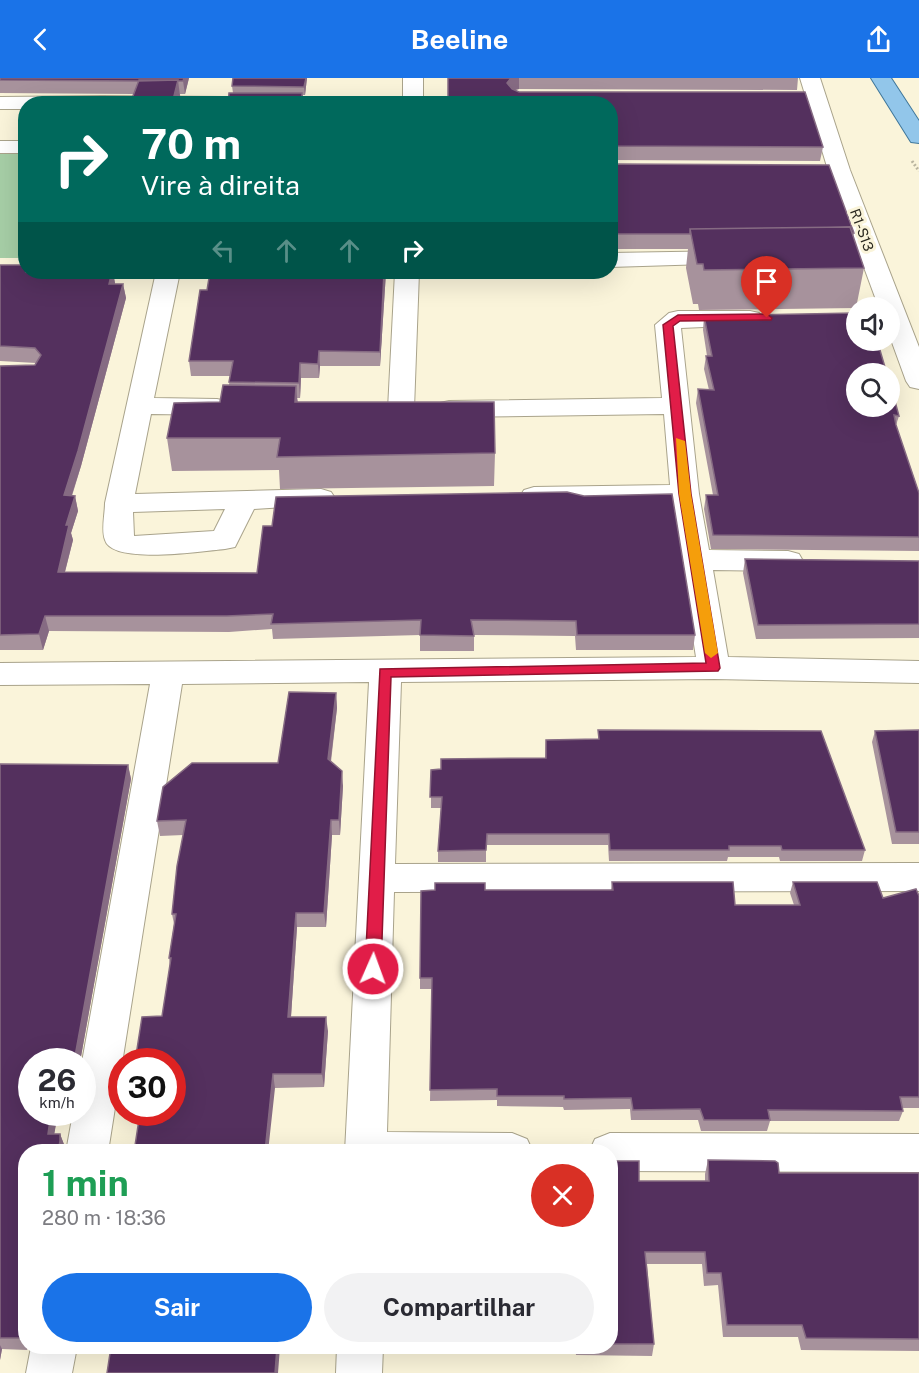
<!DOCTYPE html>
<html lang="pt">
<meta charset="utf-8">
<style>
body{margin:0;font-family:"Public Sans",sans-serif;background:#f2f2f3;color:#2b2b33;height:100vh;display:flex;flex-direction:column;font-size:22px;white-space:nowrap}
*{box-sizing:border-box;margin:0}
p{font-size:20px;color:#7c7c81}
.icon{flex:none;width:33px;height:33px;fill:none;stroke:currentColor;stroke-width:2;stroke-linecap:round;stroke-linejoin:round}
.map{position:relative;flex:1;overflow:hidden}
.side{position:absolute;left:18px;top:1066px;width:600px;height:210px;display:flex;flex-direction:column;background:#fff;border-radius:24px;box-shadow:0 6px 24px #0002}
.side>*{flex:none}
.banner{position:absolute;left:18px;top:18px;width:600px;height:183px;border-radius:24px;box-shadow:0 6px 24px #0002;background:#00695c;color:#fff;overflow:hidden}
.fabs{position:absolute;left:846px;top:219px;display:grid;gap:12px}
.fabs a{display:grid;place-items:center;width:54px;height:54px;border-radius:50%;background:#fff;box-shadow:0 6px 24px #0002;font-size:30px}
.speed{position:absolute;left:18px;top:970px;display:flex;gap:12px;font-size:30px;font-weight:700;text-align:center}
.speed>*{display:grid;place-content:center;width:78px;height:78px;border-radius:50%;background:#fff;box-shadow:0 6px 24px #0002;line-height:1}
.speed small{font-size:15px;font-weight:400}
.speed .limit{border:9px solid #d22;background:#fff;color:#111}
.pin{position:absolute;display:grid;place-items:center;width:51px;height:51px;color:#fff;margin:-62px -26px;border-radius:50% 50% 50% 0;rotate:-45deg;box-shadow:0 0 6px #0007}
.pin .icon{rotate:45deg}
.me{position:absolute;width:66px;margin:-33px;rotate:2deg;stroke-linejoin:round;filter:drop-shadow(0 0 4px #0008)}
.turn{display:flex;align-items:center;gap:21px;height:126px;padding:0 24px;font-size:27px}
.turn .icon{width:78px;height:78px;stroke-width:2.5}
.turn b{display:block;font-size:42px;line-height:51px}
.lanes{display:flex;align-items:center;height:57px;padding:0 24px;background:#0003;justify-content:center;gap:30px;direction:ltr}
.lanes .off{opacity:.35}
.round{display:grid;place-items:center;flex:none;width:63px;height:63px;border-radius:32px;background:#f2f2f3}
.overview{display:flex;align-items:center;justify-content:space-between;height:102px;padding:0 24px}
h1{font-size:36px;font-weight:700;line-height:45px;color:#1e9e55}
.primary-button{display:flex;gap:12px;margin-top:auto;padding:12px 24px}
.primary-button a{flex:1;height:69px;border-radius:36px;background:#1a73e8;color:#fff;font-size:24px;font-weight:700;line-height:69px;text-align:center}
.primary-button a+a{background:#f2f2f3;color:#2b2b33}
header{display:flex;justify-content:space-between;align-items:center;height:78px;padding:0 24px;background:#1a73e8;color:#fff;font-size:27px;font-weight:700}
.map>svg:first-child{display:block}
</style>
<header><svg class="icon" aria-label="back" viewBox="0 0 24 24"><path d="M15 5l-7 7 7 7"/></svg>Beeline<svg class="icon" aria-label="share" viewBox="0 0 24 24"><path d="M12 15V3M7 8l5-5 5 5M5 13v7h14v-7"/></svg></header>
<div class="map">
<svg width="919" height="1295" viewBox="0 0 919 1295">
<rect width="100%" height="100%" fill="#faf4da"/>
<path fill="#a6cea6" d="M0,75H25V180H0Z"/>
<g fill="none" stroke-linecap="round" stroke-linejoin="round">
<defs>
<path id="minor" d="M403,0H423V26H403Z
M800,0H820L850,92L919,269V311L910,309L906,303L890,259V230H879L828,92Z
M102,18L346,20L356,26H26V31H0V19Z
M0,63H26V75H0Z
M732,173L740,175L744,180L740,185L610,189V175Z
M156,194H180L154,320L217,321L226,323L230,329L226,335L217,337L151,336L135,416L321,411L331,414L335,420L331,426L254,431L235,469L225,471C203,473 112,487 105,462C101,452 105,436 105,425ZM225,431L214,453L134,458L133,434Z
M395,194H419L414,331L410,337L401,339L392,337L388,331Z
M678,233H750L759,235L762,240L759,245L750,247L681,250L699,416L709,472L788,473L799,476L803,483L799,490L788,493L713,492L728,579L919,583V605L714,601L401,604L395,786L919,785V813L394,814L387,1054L512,1055L527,1061L533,1074H345L369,604L182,606L108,1074H66L73,1035H82V984L150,606L0,607V585L696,579L672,425L534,427L524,424L520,418L524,412L534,409L670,407L664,336L449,339L440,337L436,331L440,325L449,323L662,320L655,247L669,235Z
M610,1055L919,1056V1094L610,1093V1074H589L595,1061Z
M31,1269H77L72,1295H26Z
M337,1269H383L382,1295H336Z"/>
<path id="major" d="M871,0H891L919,43V65L911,64Z"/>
</defs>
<use href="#minor" stroke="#a9a38b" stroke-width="2"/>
<use href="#major" stroke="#3e769a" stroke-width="2"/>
<path stroke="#b9b49f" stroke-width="3" stroke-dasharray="2 2" stroke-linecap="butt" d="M912,83L919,93"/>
<use href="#minor" fill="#fff" fill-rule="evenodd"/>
<use href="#major" fill="#92c6ea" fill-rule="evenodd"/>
</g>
<path fill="#a7929c" d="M0,0H189L185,16H180L181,26H130L133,16L0,15Z
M233,0H307L305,17H303V19L382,26L233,15L232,8Z
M448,0H798L797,12L519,11L514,12L519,14H805L823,69L820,83L610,82V26H448Z
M610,86L854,155L853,159L864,190L856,230L699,232L698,226H693L686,190L688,171H610Z
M0,187L26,194H113L115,206H123L126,220L81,388L72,418H75L78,433L71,455L73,462L65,494L257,495L695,557L693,572H576L575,558L474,557V573H420V557L273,561L272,551L229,554L49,553L43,572H0V288L35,287L36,285L0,283Z
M210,194H386L380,288H320L319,300H301L300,320H297L298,324L495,375L494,408L280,411L279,392L172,393L167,360L220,324L229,307L230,298H191L189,283L207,212Z
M704,238L899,338L896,347L919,415V473L711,471L704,431L706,417H713L696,325L698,311L709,312L704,291L706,278H707L703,252Z
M745,481L919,483V560L756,561L743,495Z
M336,615L337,630L331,684L343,708L340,757H332L326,849H297L291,939L328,953L324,1009L275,1010L162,938L170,888L169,880L174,846L172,836L183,757L160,758L157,743L278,685Z
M598,652L865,772L862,783H780L779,779H728L727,783H609L608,767H486V784H438V773L441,730H431V692L545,680L546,662L598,661Z
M919,652V766H892L872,664L875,653Z
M0,686L128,687L131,701L80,984H32V1035H58L54,1056H60L65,1069L26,1074V1269H28L27,1272L2,1271L0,1282Z
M612,804L735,827H794L790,815L793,804L883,820L919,818V1030H902L903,1033L899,1043H770L767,1053H701L698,1042H631L630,1031L564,1032L563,1029L497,1028V1022L430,1023L432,911H420V900L485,812H611Z
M708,1082L779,1095H919V1273L801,1272L798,1259H723L718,1207L704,1208L702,1186H647L654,1266L652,1278L576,1277L575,1269H561H610V1083L639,1103H705V1096Z"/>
<path fill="#866b83" d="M184,0H189L185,16L183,3Z
M306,0H307L305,17L304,9Z
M511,0H519V11L511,13L507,5Z
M178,2L181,26H172Z
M112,194H113L115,205L111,220L109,206Z
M384,194H386L380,288V274Z
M123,206L126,220L81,388L67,432L64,417Z
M319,273L320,288L319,300L318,286Z
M300,285L301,300L300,320L299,305Z
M296,308L299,340L295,324Z
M75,418L78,433L71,455L73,462L61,509L58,494L66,447Z
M45,538L49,553L43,572L39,556Z
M336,615L337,630L329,696L328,681Z
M128,687L131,701L80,984H74Z
M342,693L343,708L340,757L339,742Z
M331,742L332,757L326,849L324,835Z
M296,835L297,849L290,953L288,939Z
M326,939L328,953L324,1009L322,996Z
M273,996L275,1010L268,1074H265Z
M51,1035H58L52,1069L48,1056Z
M60,1056L65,1069V1074H58Z
M26,1241V1268L22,1260Z
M0,1267L2,1271L0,1282Z
M277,1269H280L278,1295H275Z"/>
<path fill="#54305e" stroke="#866b83" stroke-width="1.5" d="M0,0H184L183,3H178V2L139,3L0,2Z
M233,0H306L304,9L232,8Z
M448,0H511L507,5L512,11L519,14H805L823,69L611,68L610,71V26H448Z
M139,2H178L172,26H130Z
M229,15H302V19H381V26H228Z
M610,86L829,87L854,155H852L850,149L690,151V156H610Z
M850,149L864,190L704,192L703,186H697L690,151Z
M0,187H26V194H112L109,206H123L78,373L64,417L75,418L66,447H69L58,494L257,495L263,448H272L276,419L567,414L584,418L672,416L695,557H577L576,543L471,542L474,558L420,557L421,542L271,546L273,536L227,538H45L39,556L0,557V288L35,287L41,277L35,270L0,268Z
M210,194H384L380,274L319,273L318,286L300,285L299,305L229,304L233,283H189L200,212H207Z
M861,223L863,230H860Z
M856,235V262H877L887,296H856V328H890V305L899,338L894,337L896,347L919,415V459L713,457L706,417H718L698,311L714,312L706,278H712L704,238Z
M223,307L296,308L295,324H494L495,375L277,379L280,360H167L174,325L220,324Z
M745,481L919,483V546L758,547Z
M289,614L336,615L328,681L342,693L339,742H331L324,835H296L288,939H326L322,996H273L265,1074H134L140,1035H172V984H135L142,939L162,938L171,880H169L176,836H172L177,788L186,742L157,743L163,709L192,685H278Z
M598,652L821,653L865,772H782L781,768H729V772H610L609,756H487L486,772L438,773L442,719H430L431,692L441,691V681L546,680V662L599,661Z
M919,652V754H896L875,653Z
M0,686L128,687L74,984H32V1035H51L48,1056H60V1063L58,1074H26V1241L22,1260H0Z
M612,804H733L735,827H800L793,804H877L883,820L916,811L919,818V1019H900L903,1033L768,1032L770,1042H704L700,1031L633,1032L631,1020L564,1021V1018H497V1011L430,1012L432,900H420L421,813L435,812V805H485V812H613Z
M708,1082L775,1083L778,1085L779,1095H919V1261L806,1260L802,1247H727L721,1195H707L705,1174H645L654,1266H610V1083H639V1103H709Z
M111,1269H277L275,1295H107Z"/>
<path fill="#e11d48" stroke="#92132f" stroke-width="1.5" d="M767,236L772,240L771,242L680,243L673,248L691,416L720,590L718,593L391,599L381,891L378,896H367L365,891L380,591L706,585L679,416L663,247L678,237Z"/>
<path fill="#f59e0b" d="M676,360L685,363L691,416L718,575L711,580L705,575L679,416Z"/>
<g text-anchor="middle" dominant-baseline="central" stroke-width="6" stroke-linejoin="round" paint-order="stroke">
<g font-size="14" fill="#2a281f" stroke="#faf4da">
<text transform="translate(862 152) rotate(70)">R1-S13</text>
</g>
</g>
</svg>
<div class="fabs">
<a><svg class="icon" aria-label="sound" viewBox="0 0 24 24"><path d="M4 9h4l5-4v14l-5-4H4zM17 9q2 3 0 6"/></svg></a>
<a><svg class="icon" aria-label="search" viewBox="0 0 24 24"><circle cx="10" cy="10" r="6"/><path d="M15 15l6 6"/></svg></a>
</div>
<div class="speed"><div>26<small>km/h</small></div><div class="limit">30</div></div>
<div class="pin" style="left:767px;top:240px;background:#d93025"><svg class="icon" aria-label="arrive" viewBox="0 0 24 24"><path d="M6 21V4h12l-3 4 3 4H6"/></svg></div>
<svg class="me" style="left:373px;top:891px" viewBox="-20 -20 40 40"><circle r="17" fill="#e11d48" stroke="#fff" stroke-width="3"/><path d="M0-11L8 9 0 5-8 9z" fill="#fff"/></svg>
<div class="banner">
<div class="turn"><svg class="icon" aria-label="right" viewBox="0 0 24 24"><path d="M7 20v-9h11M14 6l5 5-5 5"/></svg><div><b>70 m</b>Vire à direita</div></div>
<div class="lanes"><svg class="icon off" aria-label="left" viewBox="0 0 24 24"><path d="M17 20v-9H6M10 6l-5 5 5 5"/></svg><svg class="icon off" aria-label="ahead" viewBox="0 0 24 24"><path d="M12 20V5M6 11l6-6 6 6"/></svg><svg class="icon off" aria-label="ahead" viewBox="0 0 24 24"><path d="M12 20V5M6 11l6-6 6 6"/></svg><svg class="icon" aria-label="right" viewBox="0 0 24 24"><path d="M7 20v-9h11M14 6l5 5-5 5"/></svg></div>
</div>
<section class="side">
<div class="overview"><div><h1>1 min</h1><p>280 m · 18:36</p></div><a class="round" style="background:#d93025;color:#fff"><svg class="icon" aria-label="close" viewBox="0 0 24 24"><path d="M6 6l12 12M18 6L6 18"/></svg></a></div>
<div class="primary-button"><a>Sair</a><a>Compartilhar</a></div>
</section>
</div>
